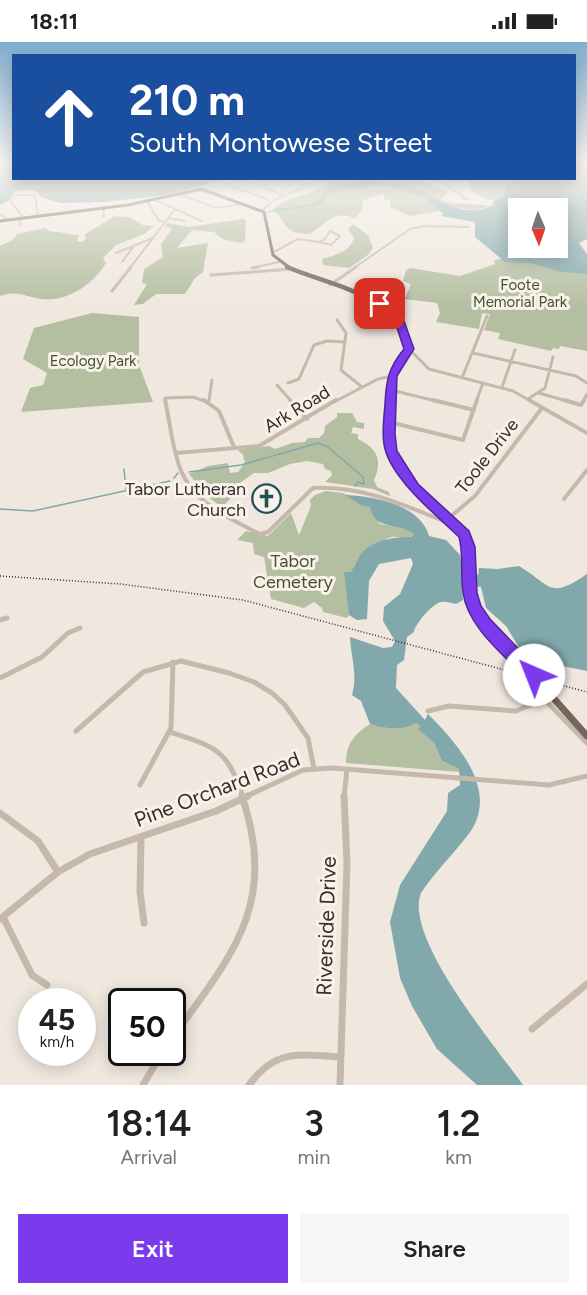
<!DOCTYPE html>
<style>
body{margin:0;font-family:Figtree,sans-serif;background:#f6f6f6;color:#222;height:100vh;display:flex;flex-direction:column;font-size:22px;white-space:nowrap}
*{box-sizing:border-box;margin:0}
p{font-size:20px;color:#767676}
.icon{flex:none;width:33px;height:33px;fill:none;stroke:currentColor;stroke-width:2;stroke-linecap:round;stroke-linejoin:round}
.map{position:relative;height:1043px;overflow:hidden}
.details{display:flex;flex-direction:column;background:#fff;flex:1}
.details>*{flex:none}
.top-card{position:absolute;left:12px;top:12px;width:564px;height:126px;border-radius:0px;box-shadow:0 3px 15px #0003;background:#1a4fa0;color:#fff;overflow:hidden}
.needle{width:39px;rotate:178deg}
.tools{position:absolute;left:508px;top:156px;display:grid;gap:12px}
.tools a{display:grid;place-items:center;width:60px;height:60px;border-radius:0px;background:#fff;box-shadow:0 3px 15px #0003;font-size:30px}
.speed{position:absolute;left:18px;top:946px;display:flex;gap:12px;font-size:30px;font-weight:700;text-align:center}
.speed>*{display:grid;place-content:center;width:78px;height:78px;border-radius:50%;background:#fff;box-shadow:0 3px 15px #0003;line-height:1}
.speed small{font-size:15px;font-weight:400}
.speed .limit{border:3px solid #111;border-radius:9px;background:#fff;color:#111}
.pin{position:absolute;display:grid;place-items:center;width:51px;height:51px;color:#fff;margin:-26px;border-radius:12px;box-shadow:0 3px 9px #0006}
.me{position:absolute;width:66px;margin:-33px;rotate:316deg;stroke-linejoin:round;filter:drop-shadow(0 0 4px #0008)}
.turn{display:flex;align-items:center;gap:21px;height:126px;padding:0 18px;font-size:27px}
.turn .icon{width:78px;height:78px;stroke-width:2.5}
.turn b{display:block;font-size:42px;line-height:51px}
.eta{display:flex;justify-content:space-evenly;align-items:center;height:102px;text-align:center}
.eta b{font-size:36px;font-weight:600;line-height:42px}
.cta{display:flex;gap:12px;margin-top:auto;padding:12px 18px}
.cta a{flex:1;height:69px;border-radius:0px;background:#7c3aed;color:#fff;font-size:24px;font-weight:600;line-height:69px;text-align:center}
.cta a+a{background:#f6f6f6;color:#222}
.status{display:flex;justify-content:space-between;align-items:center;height:42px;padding:0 30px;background:#fff;direction:ltr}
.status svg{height:16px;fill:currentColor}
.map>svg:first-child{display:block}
</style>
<div class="status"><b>18:11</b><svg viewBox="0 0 49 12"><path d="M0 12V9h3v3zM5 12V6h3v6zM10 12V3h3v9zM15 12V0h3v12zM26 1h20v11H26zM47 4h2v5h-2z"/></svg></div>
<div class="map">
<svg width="587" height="1043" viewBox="0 0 587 1043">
<rect width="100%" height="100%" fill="#f0e8df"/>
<path fill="#b4bea0" d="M332,136L415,137L449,150L441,157L443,160L492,164L475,168L458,166L410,174L390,165L391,159L384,157V152L363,158L362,167L355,177C336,166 325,182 310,192C282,191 289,183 273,167C289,152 319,155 332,136Z
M468,136L511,137L506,143L505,154L489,158L471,149Z
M115,174L129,175L143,183L154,184L144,192L116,203L103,216L106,221C94,242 67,260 42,257C24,255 20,248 0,254V204L13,198L17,192L45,186L49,189L79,193L77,199L82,200L86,197L85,192Z
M242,177L246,178L245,199L242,201L222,197L214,190L192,188L177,206L208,201L203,230L195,236L185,252H156L143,262L134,263L147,242L142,241L144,227L163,215L161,202L172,187L165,184L167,181L189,185Z
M353,182L368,193L373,206L369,212L349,226L323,223L322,217C335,213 350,210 354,196L348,187Z
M500,217L524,218L568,230L587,232V309L560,304L559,307L553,306L551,309L498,297L500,291L484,288L490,272L482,271L479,287L436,280L440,271L437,261L405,257L411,242L403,239L406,228L410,226L460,234L495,222L494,218Z
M92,271L139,275V323L153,360L21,370L30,346L43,343L47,331L23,317L34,286Z
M337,371H352L357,380L364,381V387L353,385L351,391L358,392V397C377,406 383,418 374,438L377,445L389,450L390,454L373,447L325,440L332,433L331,429L325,427L323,422L307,419L290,422L268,431H254L237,443L233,454L222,465L208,455L189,432L208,424L228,421L230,431L238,430L245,421L243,413L238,408L269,404L275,407L292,401L305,400L308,396H319L324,391L325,384L337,375Z
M326,449L343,451L370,465L380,482L407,486L415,492C408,498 400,494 392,495C387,496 384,499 379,501C348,512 348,545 349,573L347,576L323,570L322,566L314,560L304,566L271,557L264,515L254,512L253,501L237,498L246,489L268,494L291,471L299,493L311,464L310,458L315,453Z
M416,681L422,684L419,687L434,701L442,719L459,727V730L346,721C346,702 354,692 370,682C383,687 404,689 416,681Z"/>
<path fill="#81a8aa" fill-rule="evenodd" d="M0,122H13L14,136L224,137L167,153L104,160L61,161L43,156L34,148L15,149L9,159L0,163Z
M575,122L587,127V197L579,201L587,212V232L561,230L529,221L505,220L475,195V180L441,174L444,172L424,155L385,143L340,148L328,152L320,163L265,171C281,164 299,167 315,160C322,158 323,152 328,148C344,136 374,139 392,140C427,143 456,181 492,164L494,158L505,154L506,142L511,137L574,136ZM519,166H558V206H519Z
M345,453C373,454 420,462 429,494L446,498L460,513L464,532L478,533L479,526L498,527L519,524C552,544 549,558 587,532V629L553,622L520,607L506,584L486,566L481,545L462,542L463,558L456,562C451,561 445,559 441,560C432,562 415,582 414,590L407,595L404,618L397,623L396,646L425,678L428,672C458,702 501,750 468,793C453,812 435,830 421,851C403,895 496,1005 523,1043H477L437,1007L412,964L400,936L390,880L400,843L447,769L448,751L460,743L459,727L442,719L434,701L418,687L421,684L416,681C404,689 383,687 370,682L361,659L352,653C358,632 351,616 350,595L383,606L392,605L395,599L383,579L384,565L400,552L413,522L411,516L379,522L369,539L367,577L357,578L349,573L344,530H351C355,524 357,517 361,512C373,498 393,495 411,495L414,492C398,479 375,490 370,465L361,463Z"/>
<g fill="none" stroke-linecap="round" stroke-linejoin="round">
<path stroke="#81a8aa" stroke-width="1.5" d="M124,427L126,448
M189,430L241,423L318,401L328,405L363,435L364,442L358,440L355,444
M174,436L178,431
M0,467L33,469L170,439"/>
<path stroke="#c7b8ac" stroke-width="2" d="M436,136L464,155
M243,137L281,152
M223,141L269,158
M179,152L216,166L241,162
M464,155L468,157H462Z
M155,158L202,179
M147,159L159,179L165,180
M103,165L104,175
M262,169C278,150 301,151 320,136
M0,173L8,177
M23,175L11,160L15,153H35L38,173
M19,176L21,183
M168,176L185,179
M330,189L340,194L331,203L319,200L325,197Z
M116,211L153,196
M272,211L298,197L319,200
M122,220L133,205
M130,226L175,167
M252,226L279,220
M354,226L410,187L425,184L469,185"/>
<path stroke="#c7b8ac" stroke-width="3" d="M252,226L258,225
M211,233L293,227
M330,243L356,225
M112,249L131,225
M337,278L346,291L341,328L362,345
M409,307L429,327L513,349L532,360
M473,311L576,334L587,341
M462,336L487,274
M288,341L299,337L314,303L327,299L345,300
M277,343L292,360
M502,345L515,308
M391,348L440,360
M539,351L570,360
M528,357L545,346L553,315
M209,358L212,338
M166,360L165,356L193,355L207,360
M334,360L378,337L392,334
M476,360L483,341
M583,360L587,352"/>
<path stroke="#c7b8ac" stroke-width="4" d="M165,358C170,380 172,405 180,426C192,460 230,477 260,492L268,490L313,446C368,444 408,465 458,485
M204,358L219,369L234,405
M290,358L307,377
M433,358L474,368
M529,358L587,391
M564,358L581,363L584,358
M389,380L463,398L477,358
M176,411L259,404L336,358
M564,457L587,428
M449,476L475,454L542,366"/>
<path stroke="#c7b8ac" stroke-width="5" d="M0,578L7,576
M0,636L42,615L68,591L80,586
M428,669L449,664L516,669L544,657L587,701
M76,689L143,630L181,619L229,631L254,640L272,651L285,663L308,696L314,727
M170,690C216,705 227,707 243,755
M140,743L171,686L173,620
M245,755L303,728L332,726L549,743L587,734
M344,755L347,727"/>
<path stroke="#c7b8ac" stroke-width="7" d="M0,771L38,799L58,830
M141,795L140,850L144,881
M3,875L32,933L47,943
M0,877L58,830L90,812L216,769L248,754
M532,987L587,942
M172,996C233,912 278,863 242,754
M143,1043L162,1011
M249,1043C275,1007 299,1012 339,1015
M340,1043L347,821L344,754"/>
<path stroke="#76655d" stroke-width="3" d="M0,179L128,163L201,147L264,170L273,213L290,226"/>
<path stroke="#76655d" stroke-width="4.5" d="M287,225C334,245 393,250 409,307C394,324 392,337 391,360"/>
<path stroke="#76655d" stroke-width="5" d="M391,358V409L414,445L465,492L469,532"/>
<path stroke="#76655d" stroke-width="7" d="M469,531L474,566L485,582L534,633
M540,641L587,694"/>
<path stroke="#362e2a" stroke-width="1.5" stroke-dasharray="1 2" stroke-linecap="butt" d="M0,534L120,542L243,558L587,650"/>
</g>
<linearGradient id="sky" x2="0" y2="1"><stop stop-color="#7fafcf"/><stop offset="0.46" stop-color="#f8f5f1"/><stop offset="1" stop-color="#f8f5f1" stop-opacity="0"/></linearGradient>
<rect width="587" height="268" fill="url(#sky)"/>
<path fill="#7c3aed" stroke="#51269a" stroke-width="1.5" d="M377,261H383L404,279L414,307L397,334L395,392L397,409L418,442L469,489L475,505L477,551L481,564L490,577L539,628L542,633L539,638H528C505,614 467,585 463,550C460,531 464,513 459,495C436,473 393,438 385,407C381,393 384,376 385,362C386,338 389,325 404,307L395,280L377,264Z"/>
<defs>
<symbol id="church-ring" viewBox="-11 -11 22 22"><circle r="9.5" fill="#f8f2eb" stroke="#245053" stroke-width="1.5"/><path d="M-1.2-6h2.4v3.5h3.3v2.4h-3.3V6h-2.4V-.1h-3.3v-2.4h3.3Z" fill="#245053"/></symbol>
</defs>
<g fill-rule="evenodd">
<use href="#church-ring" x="250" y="440" width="33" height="33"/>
</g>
<g text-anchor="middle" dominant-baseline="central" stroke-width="6" stroke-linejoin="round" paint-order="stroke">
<g font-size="15" fill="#455131" stroke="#f8f2eb">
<text x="520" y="243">Foote<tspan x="520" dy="17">Memorial Park</tspan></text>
<text x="93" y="319">Ecology Park</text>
</g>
<g font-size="18" fill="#362e2a" stroke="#f8f2eb">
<text transform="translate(297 367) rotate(-31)">Ark Road</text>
<text transform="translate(487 414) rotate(-52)">Toole Drive</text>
</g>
<g font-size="18" fill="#362e2a" stroke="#f8f2eb" text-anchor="end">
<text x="246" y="447">Tabor Lutheran<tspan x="246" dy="21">Church</tspan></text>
</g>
<g font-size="18" fill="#455131" stroke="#f8f2eb">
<text x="293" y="519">Tabor<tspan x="293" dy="21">Cemetery</tspan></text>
</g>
<g font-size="21" fill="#362e2a" stroke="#f8f2eb">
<text transform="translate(217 747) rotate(-21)">Pine Orchard Road</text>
<text transform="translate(326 884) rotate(-88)">Riverside Drive</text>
</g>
</g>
</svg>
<div class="tools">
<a><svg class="needle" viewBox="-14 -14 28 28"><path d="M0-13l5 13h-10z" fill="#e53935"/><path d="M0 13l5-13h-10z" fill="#767676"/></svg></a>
</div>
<div class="speed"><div>45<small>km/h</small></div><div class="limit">50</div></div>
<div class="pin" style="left:380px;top:262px;background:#d93025"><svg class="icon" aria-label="arrive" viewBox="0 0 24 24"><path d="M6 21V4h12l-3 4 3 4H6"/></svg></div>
<svg class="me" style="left:534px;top:633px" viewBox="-20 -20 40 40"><circle r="19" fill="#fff"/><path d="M0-13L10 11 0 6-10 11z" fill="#7c3aed"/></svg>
<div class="top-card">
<div class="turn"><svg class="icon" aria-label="ahead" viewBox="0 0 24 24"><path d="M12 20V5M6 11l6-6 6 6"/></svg><div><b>210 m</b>South Montowese Street</div></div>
</div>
</div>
<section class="details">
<div class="eta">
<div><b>18:14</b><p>Arrival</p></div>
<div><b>3</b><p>min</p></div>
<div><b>1.2</b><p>km</p></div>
</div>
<div class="cta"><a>Exit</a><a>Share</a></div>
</section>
